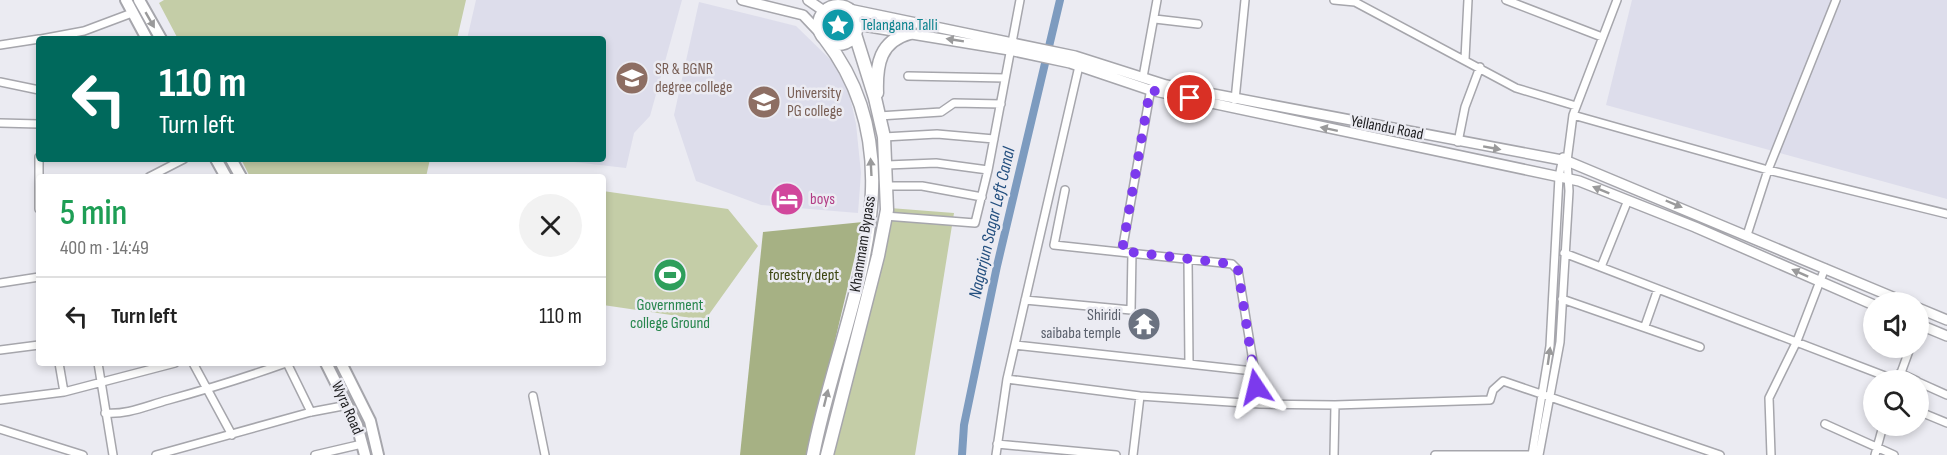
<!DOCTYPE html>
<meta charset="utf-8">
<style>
body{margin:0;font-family:"Sofia Sans Condensed",sans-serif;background:#f2f2f2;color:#222;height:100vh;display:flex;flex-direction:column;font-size:22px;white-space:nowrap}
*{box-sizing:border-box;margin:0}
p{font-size:20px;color:#767676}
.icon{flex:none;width:33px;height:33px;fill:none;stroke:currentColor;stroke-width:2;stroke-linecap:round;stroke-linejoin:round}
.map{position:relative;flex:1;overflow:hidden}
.details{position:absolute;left:36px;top:174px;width:570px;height:192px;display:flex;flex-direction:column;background:#fff;border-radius:6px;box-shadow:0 3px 9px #0003}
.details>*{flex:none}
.banner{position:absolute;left:36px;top:36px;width:570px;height:126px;border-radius:6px;box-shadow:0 3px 9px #0003;background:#00695c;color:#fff;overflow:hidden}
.controls{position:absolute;left:1863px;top:292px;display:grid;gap:12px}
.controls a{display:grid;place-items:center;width:66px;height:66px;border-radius:50%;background:#fff;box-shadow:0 3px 9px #0003;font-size:30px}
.pin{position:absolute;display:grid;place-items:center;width:51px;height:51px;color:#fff;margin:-26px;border:3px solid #fff;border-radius:50%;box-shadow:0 2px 6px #0007}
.me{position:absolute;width:66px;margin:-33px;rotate:350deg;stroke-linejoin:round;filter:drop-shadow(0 0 4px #0008)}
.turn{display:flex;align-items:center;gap:21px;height:126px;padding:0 24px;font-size:27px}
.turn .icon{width:78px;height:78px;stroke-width:2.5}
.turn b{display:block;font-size:42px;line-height:51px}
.round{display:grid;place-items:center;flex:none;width:63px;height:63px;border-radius:32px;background:#f2f2f2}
.summary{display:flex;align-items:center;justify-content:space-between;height:102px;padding:0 24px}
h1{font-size:36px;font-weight:600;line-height:45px;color:#1e9e55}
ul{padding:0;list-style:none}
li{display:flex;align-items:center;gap:18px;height:78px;padding:0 24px;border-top:2px solid #e0e0e0}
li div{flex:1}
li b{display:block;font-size:22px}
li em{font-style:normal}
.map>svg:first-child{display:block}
</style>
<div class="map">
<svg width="1947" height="455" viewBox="0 0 1947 455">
<rect width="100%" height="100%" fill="#ebebf2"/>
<path fill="#ddddeb" d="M476,0H682L650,116L634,133L626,168L547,159H603V39H467Z
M1632,0H1947V199L1606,105Z
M699,2L796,26L834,63L848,88L856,124L861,173L858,213L761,205L696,181L674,115Z"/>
<path fill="#c4cda7" d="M164,0H466L457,39H178L159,3Z
M241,159H430L426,177H250Z
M603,191L728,209L758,246L705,320L603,305Z
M890,208L954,213L915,455H832Z"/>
<path fill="#a6b184" d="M863,222L808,455H740L763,232Z"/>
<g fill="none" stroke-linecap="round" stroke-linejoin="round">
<path stroke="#7d9bbf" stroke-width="8" d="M962,455L964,425L997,266L1060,0"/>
<defs>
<path id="street" d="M1334,0L1355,2L1516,88L1576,106
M1506,0L1602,37
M1155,19L1198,24
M41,39L84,31L132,13
M0,45L39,39
M1465,59L1468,0
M908,76L1005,78
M1143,77L1157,0
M0,82L39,90
M1235,100L1245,0
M1573,115L1768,170L1947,214
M879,116L941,112L954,103L1001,104
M0,123L39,124
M884,137L937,134L994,139
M1458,142L1465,107L1480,67
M39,157V209
M887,165L936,163L988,170
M149,177L184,159
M887,186H922L982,197
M1065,190L1054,245L1232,264L1238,270L1260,404
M885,216L975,223L988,170L1020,0
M1747,235L1768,170L1836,0
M1122,251L1151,88
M1564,253L1898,381
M1188,260L1189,364
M1601,267L1628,200
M0,283L39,277
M1562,299L1700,347
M1025,300L1131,310L1132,252
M1645,326L1658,289
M1015,345L1253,371
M0,350L39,345
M59,363L64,392
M98,363L113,455
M193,363L232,435
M287,363L311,412
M1900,373L1917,381
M1007,379L1140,396L1260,404L1335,405L1490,400L1493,390L1503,381L1720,455
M1898,381L1910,348
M1918,382L1947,395
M533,396L545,455
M0,400L64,392L175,363
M1918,411L1947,423
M105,413C127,415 146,406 168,400C208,389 247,377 286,363
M1825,424L1894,455
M0,429L83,455
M997,444L1116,455
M156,455L311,412L348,405
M315,455L362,444
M996,455L1007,379L1079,66
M1133,455L1140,396
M1334,455L1335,405
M1435,455H1532
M1532,455L1550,346L1559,177L1563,157
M1539,455L1560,342L1569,191L1567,161L1573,115L1617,0
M1771,455L1769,398L1797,341L1825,268
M1875,455L1883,426"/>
<path id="secondary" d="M742,0L803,15L821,34
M808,0L824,11
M849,9L1075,56L1166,85L1567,161L1907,303
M857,25L1009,50L1070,63L1150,90L1579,181L1695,227L1874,305
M1918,308L1947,320
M1918,324L1947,336"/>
<path id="primary" d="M126,0L147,39
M139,0L161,39
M216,159L226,177
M231,159L241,177
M326,363L357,425L365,455
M341,363L370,421L378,455"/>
<path id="highway" d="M819 25a19 19 0 1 1 38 0a19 19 0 1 1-38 0Z
M877,93C876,64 880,41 910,33
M813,455C839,317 925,167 825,39
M827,455L878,256L887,210L884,137L875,98L855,34"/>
</defs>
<use href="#street" stroke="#a6a6ac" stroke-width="10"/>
<use href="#secondary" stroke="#a6a6ac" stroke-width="12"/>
<use href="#primary" stroke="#a6a6ac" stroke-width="14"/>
<use href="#highway" stroke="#a6a6ac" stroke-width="15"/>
<use href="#street" stroke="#fff" stroke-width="7"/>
<use href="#secondary" stroke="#fff" stroke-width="9"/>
<use href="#primary" stroke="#fff" stroke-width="10"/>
<use href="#highway" stroke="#fff" stroke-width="12"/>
</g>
<defs><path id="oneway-solid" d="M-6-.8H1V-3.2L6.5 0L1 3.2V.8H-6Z" transform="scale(1.5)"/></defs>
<g fill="#9a9a9b">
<use href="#oneway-solid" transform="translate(150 20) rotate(60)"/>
<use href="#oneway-solid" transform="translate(955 40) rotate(-171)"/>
<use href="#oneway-solid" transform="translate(1329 129) rotate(-168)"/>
<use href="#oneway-solid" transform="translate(1492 148) rotate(10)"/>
<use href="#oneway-solid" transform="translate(871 167) rotate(-93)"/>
<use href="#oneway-solid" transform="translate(1601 190) rotate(-158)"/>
<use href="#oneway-solid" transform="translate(1674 204) rotate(23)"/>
<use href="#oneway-solid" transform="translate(1800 273) rotate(-156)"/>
<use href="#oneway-solid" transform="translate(1549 356) rotate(-82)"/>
<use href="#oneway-solid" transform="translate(826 398) rotate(-76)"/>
</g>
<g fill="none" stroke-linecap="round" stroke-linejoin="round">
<path stroke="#7c3aed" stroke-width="10" stroke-dasharray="0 18" d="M1190,98L1150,90L1122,251L1232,264L1238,270L1256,387"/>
</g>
<defs>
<symbol id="sight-disc" viewBox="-11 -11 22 22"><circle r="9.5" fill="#0f9aa8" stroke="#ebebf2"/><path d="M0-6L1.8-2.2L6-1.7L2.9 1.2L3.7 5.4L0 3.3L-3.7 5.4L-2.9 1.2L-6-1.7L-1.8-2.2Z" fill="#fff"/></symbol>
<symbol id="university-disc" viewBox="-11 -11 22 22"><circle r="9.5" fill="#8d6e63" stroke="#ebebf2"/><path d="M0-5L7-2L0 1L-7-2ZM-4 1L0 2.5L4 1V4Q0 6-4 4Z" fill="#fff"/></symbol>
<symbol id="hotel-disc" viewBox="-11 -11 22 22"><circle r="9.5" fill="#d1479c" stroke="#ebebf2"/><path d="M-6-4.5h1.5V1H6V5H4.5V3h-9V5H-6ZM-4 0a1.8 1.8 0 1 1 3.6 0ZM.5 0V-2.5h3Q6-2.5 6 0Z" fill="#fff"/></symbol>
<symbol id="stadium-disc" viewBox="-11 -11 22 22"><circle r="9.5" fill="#2e9e5b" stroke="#ebebf2"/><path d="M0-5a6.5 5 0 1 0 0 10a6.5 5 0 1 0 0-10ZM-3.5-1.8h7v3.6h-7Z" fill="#fff"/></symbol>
<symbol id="temple-disc" viewBox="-11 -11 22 22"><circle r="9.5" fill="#6b7280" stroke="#ebebf2"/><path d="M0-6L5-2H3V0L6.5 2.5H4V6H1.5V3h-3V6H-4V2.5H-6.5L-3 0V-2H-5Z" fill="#fff"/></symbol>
</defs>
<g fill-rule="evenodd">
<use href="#sight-disc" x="819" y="6" width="38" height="38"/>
<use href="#university-disc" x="613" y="59" width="38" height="38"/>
<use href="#university-disc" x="745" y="83" width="38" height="38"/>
<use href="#hotel-disc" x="768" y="180" width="38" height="38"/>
<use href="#stadium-disc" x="651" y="256" width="38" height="38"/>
<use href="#temple-disc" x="1125" y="305" width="38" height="38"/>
</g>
<g text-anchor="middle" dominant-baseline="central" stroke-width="5" stroke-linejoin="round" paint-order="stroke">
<g font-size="16" fill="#0d838f" stroke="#ebebf2" text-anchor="start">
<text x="861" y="25">Telangana Talli</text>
</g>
<g font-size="16" fill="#785e54" stroke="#ebebf2" text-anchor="start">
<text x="655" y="69">SR &amp; BGNR<tspan x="655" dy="18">degree college</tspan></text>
<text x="787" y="93">University<tspan x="787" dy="18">PG college</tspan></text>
</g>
<g font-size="16" fill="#1e1e20" stroke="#ebebf2">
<text transform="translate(1387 128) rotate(11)">Yellandu Road</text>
<text transform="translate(863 244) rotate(-81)">Khammam Bypass</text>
<text transform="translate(347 408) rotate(66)">Wyra Road</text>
</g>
<g font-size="16" fill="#b23c85" stroke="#ebebf2" text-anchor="start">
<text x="810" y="199">boys</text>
</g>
<g font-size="16" fill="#3b4510" stroke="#ebebf2">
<text x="804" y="275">forestry dept</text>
</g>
<g font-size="16" fill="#27864d" stroke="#ebebf2">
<text x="670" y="305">Government<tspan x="670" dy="18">college Ground</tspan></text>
</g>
<g font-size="16" fill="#5b616d" stroke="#ebebf2" text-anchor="end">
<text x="1121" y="315">Shiridi<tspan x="1121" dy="18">saibaba temple</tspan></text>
</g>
<g font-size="18" font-style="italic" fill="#234f7f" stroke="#ebebf2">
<text transform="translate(992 223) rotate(-77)">Nagarjun Sagar Left Canal</text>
</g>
</g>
</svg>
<div class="controls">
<a><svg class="icon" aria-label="sound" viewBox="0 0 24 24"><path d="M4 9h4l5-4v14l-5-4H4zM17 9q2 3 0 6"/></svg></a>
<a><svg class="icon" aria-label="search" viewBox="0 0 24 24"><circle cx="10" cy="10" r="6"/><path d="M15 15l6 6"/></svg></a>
</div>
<div class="pin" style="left:1190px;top:98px;background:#d93025"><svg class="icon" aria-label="arrive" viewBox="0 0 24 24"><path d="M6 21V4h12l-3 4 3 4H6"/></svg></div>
<svg class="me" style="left:1256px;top:387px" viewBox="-20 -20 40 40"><path d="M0-17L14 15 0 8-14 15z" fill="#7c3aed" stroke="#fff" stroke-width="4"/></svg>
<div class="banner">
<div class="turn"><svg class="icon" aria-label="left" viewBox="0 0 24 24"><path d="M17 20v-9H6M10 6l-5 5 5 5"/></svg><div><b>110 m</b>Turn left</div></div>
</div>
<section class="details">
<div class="summary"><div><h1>5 min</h1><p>400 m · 14:49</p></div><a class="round"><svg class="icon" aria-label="close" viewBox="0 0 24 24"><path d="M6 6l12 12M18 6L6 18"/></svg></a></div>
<ul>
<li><svg class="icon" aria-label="left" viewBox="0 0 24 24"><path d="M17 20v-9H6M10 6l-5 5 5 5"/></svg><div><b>Turn left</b></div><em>110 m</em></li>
</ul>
</section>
</div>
